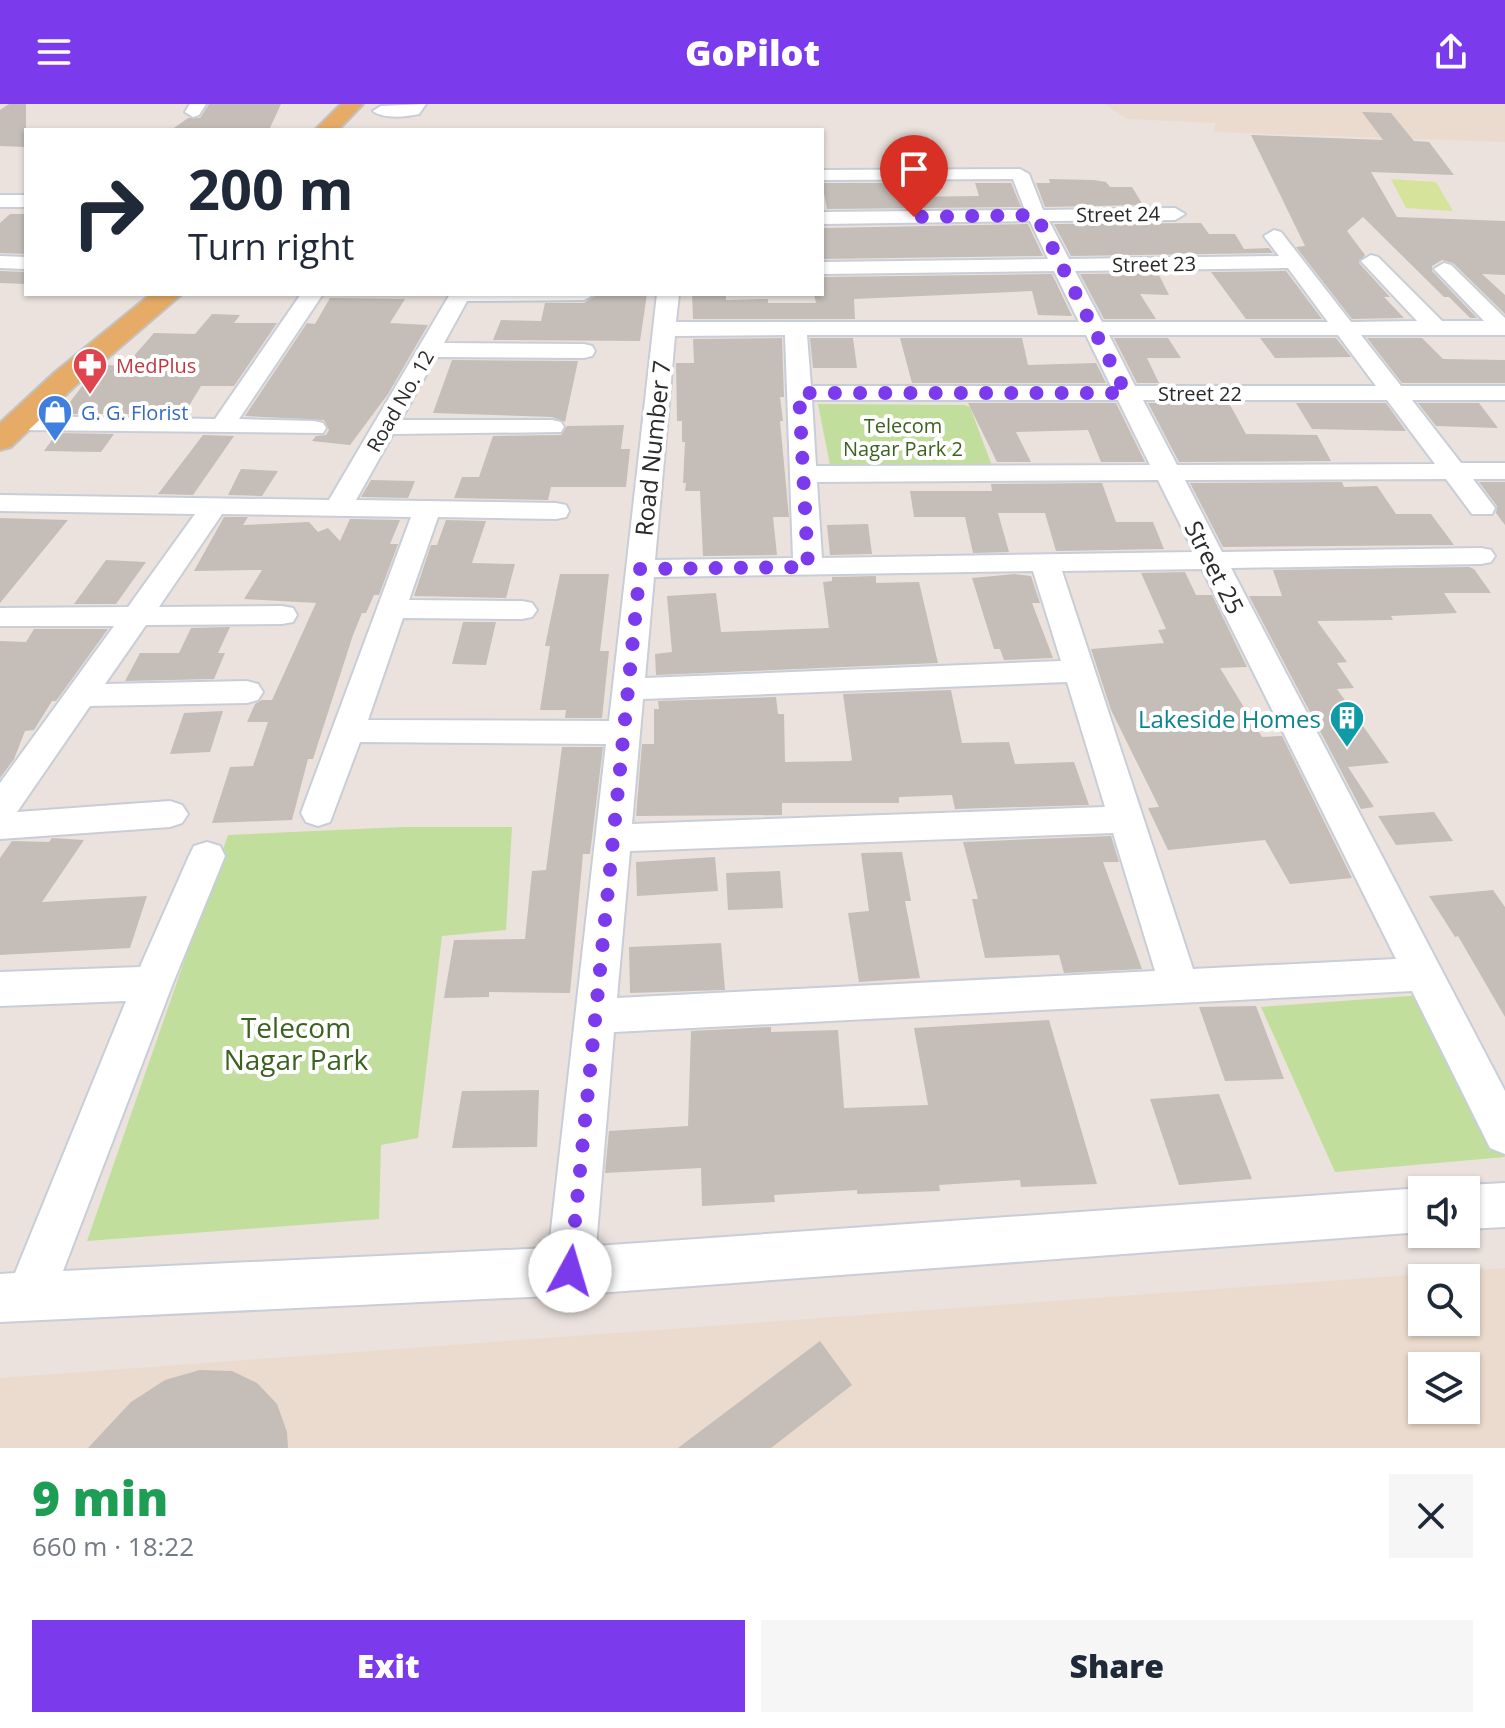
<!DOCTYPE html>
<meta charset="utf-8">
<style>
body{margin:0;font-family:"Open Sans",sans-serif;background:#f6f6f7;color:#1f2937;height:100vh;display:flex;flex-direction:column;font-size:30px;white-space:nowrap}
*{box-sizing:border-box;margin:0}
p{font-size:26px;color:#747a83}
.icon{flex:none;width:44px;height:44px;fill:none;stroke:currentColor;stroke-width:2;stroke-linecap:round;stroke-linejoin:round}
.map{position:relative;height:1344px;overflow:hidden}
.side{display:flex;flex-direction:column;background:#fff;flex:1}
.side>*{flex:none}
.banner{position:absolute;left:24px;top:24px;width:800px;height:168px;border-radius:0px;box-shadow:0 2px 6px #0004;background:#fff;color:#1f2937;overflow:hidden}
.controls{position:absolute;left:1408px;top:1072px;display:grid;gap:16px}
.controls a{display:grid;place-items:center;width:72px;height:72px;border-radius:0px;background:#fff;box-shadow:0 2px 6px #0004;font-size:40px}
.pin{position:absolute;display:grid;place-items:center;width:68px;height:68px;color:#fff;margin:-82px -34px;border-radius:50% 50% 50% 0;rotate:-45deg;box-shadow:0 0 8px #0007}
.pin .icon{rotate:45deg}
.me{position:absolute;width:88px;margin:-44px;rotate:6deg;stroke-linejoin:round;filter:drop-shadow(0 0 6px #0008)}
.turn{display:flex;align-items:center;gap:28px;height:168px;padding:0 32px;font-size:36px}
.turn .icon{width:104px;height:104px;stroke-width:2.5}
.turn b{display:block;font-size:56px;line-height:68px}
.round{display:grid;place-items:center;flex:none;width:84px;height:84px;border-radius:0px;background:#f6f6f7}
.headline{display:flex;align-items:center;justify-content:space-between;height:136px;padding:0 32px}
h1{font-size:48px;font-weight:800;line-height:60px;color:#1e9e55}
.button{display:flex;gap:16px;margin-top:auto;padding:16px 32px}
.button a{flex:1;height:92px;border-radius:0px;background:#7c3aed;color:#fff;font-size:32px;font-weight:800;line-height:92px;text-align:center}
.button a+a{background:#f6f6f7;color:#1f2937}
header{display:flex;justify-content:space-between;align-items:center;height:104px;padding:0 32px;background:#7c3aed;color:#fff;font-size:36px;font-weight:800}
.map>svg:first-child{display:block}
</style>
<header><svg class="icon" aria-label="menu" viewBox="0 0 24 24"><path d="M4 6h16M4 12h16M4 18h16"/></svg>GoPilot<svg class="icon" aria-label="share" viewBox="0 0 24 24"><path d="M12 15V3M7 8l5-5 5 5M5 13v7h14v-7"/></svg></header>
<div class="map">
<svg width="1505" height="1344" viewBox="0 0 1505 1344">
<rect width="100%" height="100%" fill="#ebe2dd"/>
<path fill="#ebdbce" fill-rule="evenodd" d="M1105,0H1505V38L1213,28L1216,19L1127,15Z
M1505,1164V1344H0V1274ZM1422,1174H1466V1218H1422ZM1422,1262H1466V1306H1422Z"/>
<path fill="#c2de9d" d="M818,300L964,301L970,303L992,362L830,361Z
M402,723H512L506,826L442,832L418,1034L381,1041L379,1115L87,1137L228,731Z
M1423,891L1505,1053L1335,1068L1261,903Z"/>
<path fill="#d5e49a" d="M1391,75L1436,78L1453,107L1406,104Z"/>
<path fill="#c4bdb8" d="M9,0H26V43L0,42V6Z
M209,0H281L269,26H171L188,14H200Z
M1362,8L1391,9L1414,37L1429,38L1454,71L1371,68L1397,113L1505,117V171L1482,170L1505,191V210L1453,159L1442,156L1432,162V167L1477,214H1470L1449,193H1444L1363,113L1347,127L1365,151L1359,159L1390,193H1384L1404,214L1352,215L1296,143L1305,142L1251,31L1383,36Z
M1049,75L1094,76L1106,78L1110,83H1132L1143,101L1045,103L1036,79H1050Z
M822,79H899L904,93L979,92L975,79H1011L1021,103L827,105Z
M10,110H26V150L0,149V119Z
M1201,119L1209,130H1235L1244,145L1269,144L1273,149L1071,152L1054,120Z
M1028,120L1043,152L822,155V124Z
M0,167L26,168V180L0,179Z
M1286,167L1322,215H1246L1211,168Z
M1158,169L1169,191L1140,190L1156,215H1104L1080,170Z
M1052,170L1072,212L1038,211L1032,187L854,195L855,215H693L692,190H726V196L768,195V199H816L814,190H822V173Z
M598,190H647L640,237L493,236L501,216L541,217L545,199H584Z
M330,194L405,195L390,219L428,221L388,290L350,341L312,337L316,332L326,331L329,326L324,316L245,312L307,219L315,220Z
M212,210L240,211L234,219H277L234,282H201L184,310H61L83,281L88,282L107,261L125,262L154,229L195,230Z
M782,234L784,293H780L783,317H780L789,413H773L777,451L703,452L700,387H685L686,379H683L685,338H682V317H677L676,259H694L693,235Z
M810,234H853L857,264H813Z
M900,234H1022L1028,261L1096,259L1106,279H912Z
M1114,234H1168L1181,254H1147L1159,279H1137Z
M1260,234H1336L1351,253L1275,254Z
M1367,234H1422L1443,255L1505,256V279H1402Z
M452,256L578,257L565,318L552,313L433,309Z
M968,299H1116L1145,358H1101L1088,326L1016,328L1031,358H997Z
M1148,299H1229L1246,330L1317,331L1331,357L1179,358Z
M1296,299H1386L1406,327L1312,325Z
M1418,299H1479L1498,324L1436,322Z
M624,321L621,345H630L626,383H551L548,396L454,394L462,373H479L493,332L561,331L567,322Z
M57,329L114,330L101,348L44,347Z
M203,331L234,332L193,391L158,390Z
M241,365L278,367L262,392L228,391Z
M371,376L415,377L408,394L361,393Z
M1342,378L1344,383L1377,382L1396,410H1431L1454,441L1223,443L1190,379Z
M1479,378H1505V421L1496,409L1497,402Z
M1102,379L1116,418H1153L1164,445L1056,447L1045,409H998L1009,448L973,449L965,413H914L910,387H992L991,380Z
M224,413H248L243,421L309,418L318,428L328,424L340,437L350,415L400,416L390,440H398L379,491H374L366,509H362L353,531L313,655H308L292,716L212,719L230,663L253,662L268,618H247L255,600L262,596H272L316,499L244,495L262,466L194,467Z
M0,414L68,416L0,499Z
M446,416L486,417L472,459L515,460L506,494L414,492L431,441H437Z
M868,420L872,450L830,451L827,421Z
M106,456L146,458L116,500H74Z
M1469,463L1474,465L1491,489H1444L1457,509L1391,512L1393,516L1317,517L1347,558L1337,559L1354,584L1337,585L1389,659L1348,663L1374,703L1361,705L1249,492H1282L1273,466Z
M1185,468L1196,491H1212L1247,563L1220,564L1262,633L1282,632L1352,774L1290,780L1265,736L1168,746L1148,704L1159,703L1111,606L1091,545L1164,539L1158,526L1166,525L1141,469Z
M560,470H609L600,547H609L602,614H565L566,606H540L550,542H545Z
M1015,470L1031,472L1040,499H1032L1053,554L1004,556L1000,545H994L972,474Z
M876,472V479L919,478L938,559L656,571L655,550L672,548L667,492L716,489L721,528L829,524L823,478L832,477V473Z
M463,518H496L486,561L452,560Z
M230,523L218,549H225L214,575L125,577L140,549H179L191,524Z
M34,525H108L56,597H52L34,626L25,627L14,655L0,674V537L26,538Z
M951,586L962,639L1009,638L1015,660L1074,658L1089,701L955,705L952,691L899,693V699H782V711L636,712L642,640H654V605H659L658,597L776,593L778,610H784L785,658L850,657L852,656L843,590Z
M223,607L210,648L170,650L184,609Z
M562,643H603L590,750H583L570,889L489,888V893L444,894L454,836L525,835L532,767L546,766Z
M1434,708L1453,737L1396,741L1378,712Z
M1111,732L1119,758H1103L1142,865L1064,869L1059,851L985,854L972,795H978L963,738Z
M52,734L84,736L42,798L147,792L130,844L0,851V754L12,737L49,738Z
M902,748L911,797H905L920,874L859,878L848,809L869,807L861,749Z
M715,753L718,787L637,792L636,758Z
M780,767L783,804L728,806L726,769Z
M1493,786L1505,803V913L1458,832L1455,833L1429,792Z
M721,839L725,886L630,889L629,843Z
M1256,902L1284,975L1225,977L1199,903Z
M1049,916L1097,1080L1021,1083L1020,1076L939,1081L940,1087L857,1090V1086L774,1091L775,1098L702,1102L701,1064L605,1069L609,1027L688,1022L691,927L771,923V928L838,926L844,1004L928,1001L914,924Z
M539,986L537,1043L452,1044L462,987Z
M1219,990L1252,1075L1179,1081L1150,995Z
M820,1237L852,1281L771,1344H678Z
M200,1266L232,1267L257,1279L277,1300L287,1328L288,1344H88L131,1298L165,1276Z"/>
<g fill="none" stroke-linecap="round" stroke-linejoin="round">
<defs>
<path id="minor" d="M190,0H206L199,11L193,13L185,8Z
M426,0L419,10C406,13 383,15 373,7L381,2Z
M1020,65L1029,70L1043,106L1175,104L1185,110L1175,116L1049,117L1069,155L1279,152L1264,132L1274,126L1281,128L1351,218L1417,217L1361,157L1371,151L1378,153L1442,217H1484L1434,165L1444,159L1451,161L1505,214V231H1361L1401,282H1505V296H1412L1461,359H1505V375H1473L1495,404L1492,410H1472L1446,375L1185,376L1222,448L1481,444L1491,446L1495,452L1491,458L1481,460L1231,464L1505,987V1050L1490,1044L1412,887L614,928L596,1142L1422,1084L1427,1086H1422V1128L570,1191L0,1218V1170L15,1169L126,897L0,902V868L140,863L189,752L194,742L207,738L220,742L225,752L173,879L63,1167L549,1144L606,640L360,638L330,718L318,722L306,718L301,709L411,413L222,410L159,503L282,502L293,504L297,511L293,518L282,520L146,521L105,580L247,577L258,580L263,588L258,596L247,599L90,602L17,708L170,697L182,701L188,710L182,719L170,723L0,735V679L114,522H0V504L128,503L195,410L0,407V391L329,396L450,190H595L584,196L467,197L444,239L584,240L592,242L595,247L592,252L584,254L436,253L401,316H552L561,318L564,323L561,328L393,330L356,396L556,399L566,401L569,407L566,413L556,415L438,413L409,496L522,497L532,499L537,506L532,513L522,515L403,514L368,616L609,617L657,190H679L676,218H1079L1054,167L822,170V158L1048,155L1030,117L822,120V108L1025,106L1013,75L822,76V66ZM1288,164L1328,218H1102L1075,167ZM785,231L793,454L655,456L675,232ZM807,231H1086L1111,282H811ZM1109,231H1338L1376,282H1135ZM812,296H1118L1150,361L816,362ZM1143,296H1387L1435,360L1177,361ZM1158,376L1194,448L822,454L817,378ZM1202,465L1396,855L1193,865L1062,467ZM1033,467L1061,557L645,574L654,473ZM1067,578L1105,703L632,720L643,595ZM1113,729L1155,867L617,894L630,747Z
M0,91H26V103H0Z
M0,152L26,153V165L0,164Z
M301,190H323L239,315L314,317L323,319L326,324L323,329L19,326L10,324L7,319L10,314L19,312L215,315Z
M1505,1079V1123L1466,1125V1086H1454L1466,1081Z"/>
<path id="primary" d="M341,0H363L338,26H315Z
M151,190H182L76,281L11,343L0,346V319L54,269Z"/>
</defs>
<use href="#minor" stroke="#c8ced7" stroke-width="4"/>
<use href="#primary" stroke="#c3c3c3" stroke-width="4"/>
<use href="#minor" fill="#fff" fill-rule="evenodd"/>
<use href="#primary" fill="#e6ac67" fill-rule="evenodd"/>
</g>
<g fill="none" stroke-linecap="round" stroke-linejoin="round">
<path stroke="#7c3aed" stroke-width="14" stroke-dasharray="0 25.2" d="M570,1167L640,465L808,463L799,289H1126L1036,111L914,113"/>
</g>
<defs>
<symbol id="pharmacy-pin" viewBox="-11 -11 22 30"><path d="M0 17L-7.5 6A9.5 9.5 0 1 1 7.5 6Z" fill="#e0444e" stroke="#fff"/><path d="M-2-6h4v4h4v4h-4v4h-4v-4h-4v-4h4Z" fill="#fff"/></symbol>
<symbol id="shop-pin" viewBox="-11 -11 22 30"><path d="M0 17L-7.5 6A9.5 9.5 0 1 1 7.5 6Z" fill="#3f7fe0" stroke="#fff"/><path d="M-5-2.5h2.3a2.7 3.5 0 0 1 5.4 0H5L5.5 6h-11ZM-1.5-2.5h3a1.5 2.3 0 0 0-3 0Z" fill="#fff"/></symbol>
<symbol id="building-pin" viewBox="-11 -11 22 30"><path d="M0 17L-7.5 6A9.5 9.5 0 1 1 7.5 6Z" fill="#0f9aa8" stroke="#fff"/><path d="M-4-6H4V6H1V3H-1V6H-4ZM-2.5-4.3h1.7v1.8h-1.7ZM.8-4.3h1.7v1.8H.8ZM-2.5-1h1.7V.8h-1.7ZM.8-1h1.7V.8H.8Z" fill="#fff"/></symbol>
</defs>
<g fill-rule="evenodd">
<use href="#pharmacy-pin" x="70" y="241" width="40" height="54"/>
<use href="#shop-pin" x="35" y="288" width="40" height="54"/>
<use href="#building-pin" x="1327" y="594" width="40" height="54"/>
</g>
<g text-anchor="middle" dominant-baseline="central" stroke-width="8" stroke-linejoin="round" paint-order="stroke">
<g font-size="20" fill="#2a2a2a" stroke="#fff">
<text transform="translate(1118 110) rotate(-1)">Street 24</text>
<text transform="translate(1154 160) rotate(-1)">Street 23</text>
<text x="1200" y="289">Street 22</text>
<text transform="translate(400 297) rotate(-60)">Road No. 12</text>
</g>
<g font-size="20" fill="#be3a42" stroke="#fff" text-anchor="start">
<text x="116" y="261">MedPlus</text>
</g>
<g font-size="20" fill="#366cbe" stroke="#fff" text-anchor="start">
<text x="81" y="308">G. G. Florist</text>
</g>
<g font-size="20" fill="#3c621f" stroke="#fff">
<text x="903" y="321">Telecom<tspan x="903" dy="23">Nagar Park 2</tspan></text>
</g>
<g font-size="24" fill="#2a2a2a" stroke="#fff">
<text transform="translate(652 344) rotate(-84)">Road Number 7</text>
<text transform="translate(1215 463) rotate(63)">Street 25</text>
</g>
<g font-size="24" fill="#0d838f" stroke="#fff" text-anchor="end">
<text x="1321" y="614">Lakeside Homes</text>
</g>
<g font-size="28" fill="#3c621f" stroke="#fff">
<text x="296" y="923">Telecom<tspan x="296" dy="32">Nagar Park</tspan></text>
</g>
</g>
</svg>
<div class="controls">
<a><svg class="icon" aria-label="sound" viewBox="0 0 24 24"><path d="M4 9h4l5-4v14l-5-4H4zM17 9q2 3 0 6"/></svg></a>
<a><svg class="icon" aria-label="search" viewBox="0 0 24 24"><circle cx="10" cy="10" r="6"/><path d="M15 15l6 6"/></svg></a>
<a><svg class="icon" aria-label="layers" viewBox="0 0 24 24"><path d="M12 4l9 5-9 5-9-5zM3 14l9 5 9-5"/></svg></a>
</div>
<div class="pin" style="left:914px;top:113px;background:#d93025"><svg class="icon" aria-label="arrive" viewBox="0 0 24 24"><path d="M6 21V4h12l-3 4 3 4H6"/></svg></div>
<svg class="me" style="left:570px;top:1167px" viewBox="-20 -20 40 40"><circle r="19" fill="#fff"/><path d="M0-13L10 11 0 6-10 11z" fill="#7c3aed"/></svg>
<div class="banner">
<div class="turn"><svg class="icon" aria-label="right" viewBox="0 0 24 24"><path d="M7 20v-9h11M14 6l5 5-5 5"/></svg><div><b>200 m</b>Turn right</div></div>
</div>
</div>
<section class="side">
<div class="headline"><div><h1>9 min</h1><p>660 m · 18:22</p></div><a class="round"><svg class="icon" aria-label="close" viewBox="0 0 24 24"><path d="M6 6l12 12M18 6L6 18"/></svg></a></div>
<div class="button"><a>Exit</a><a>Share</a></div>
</section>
